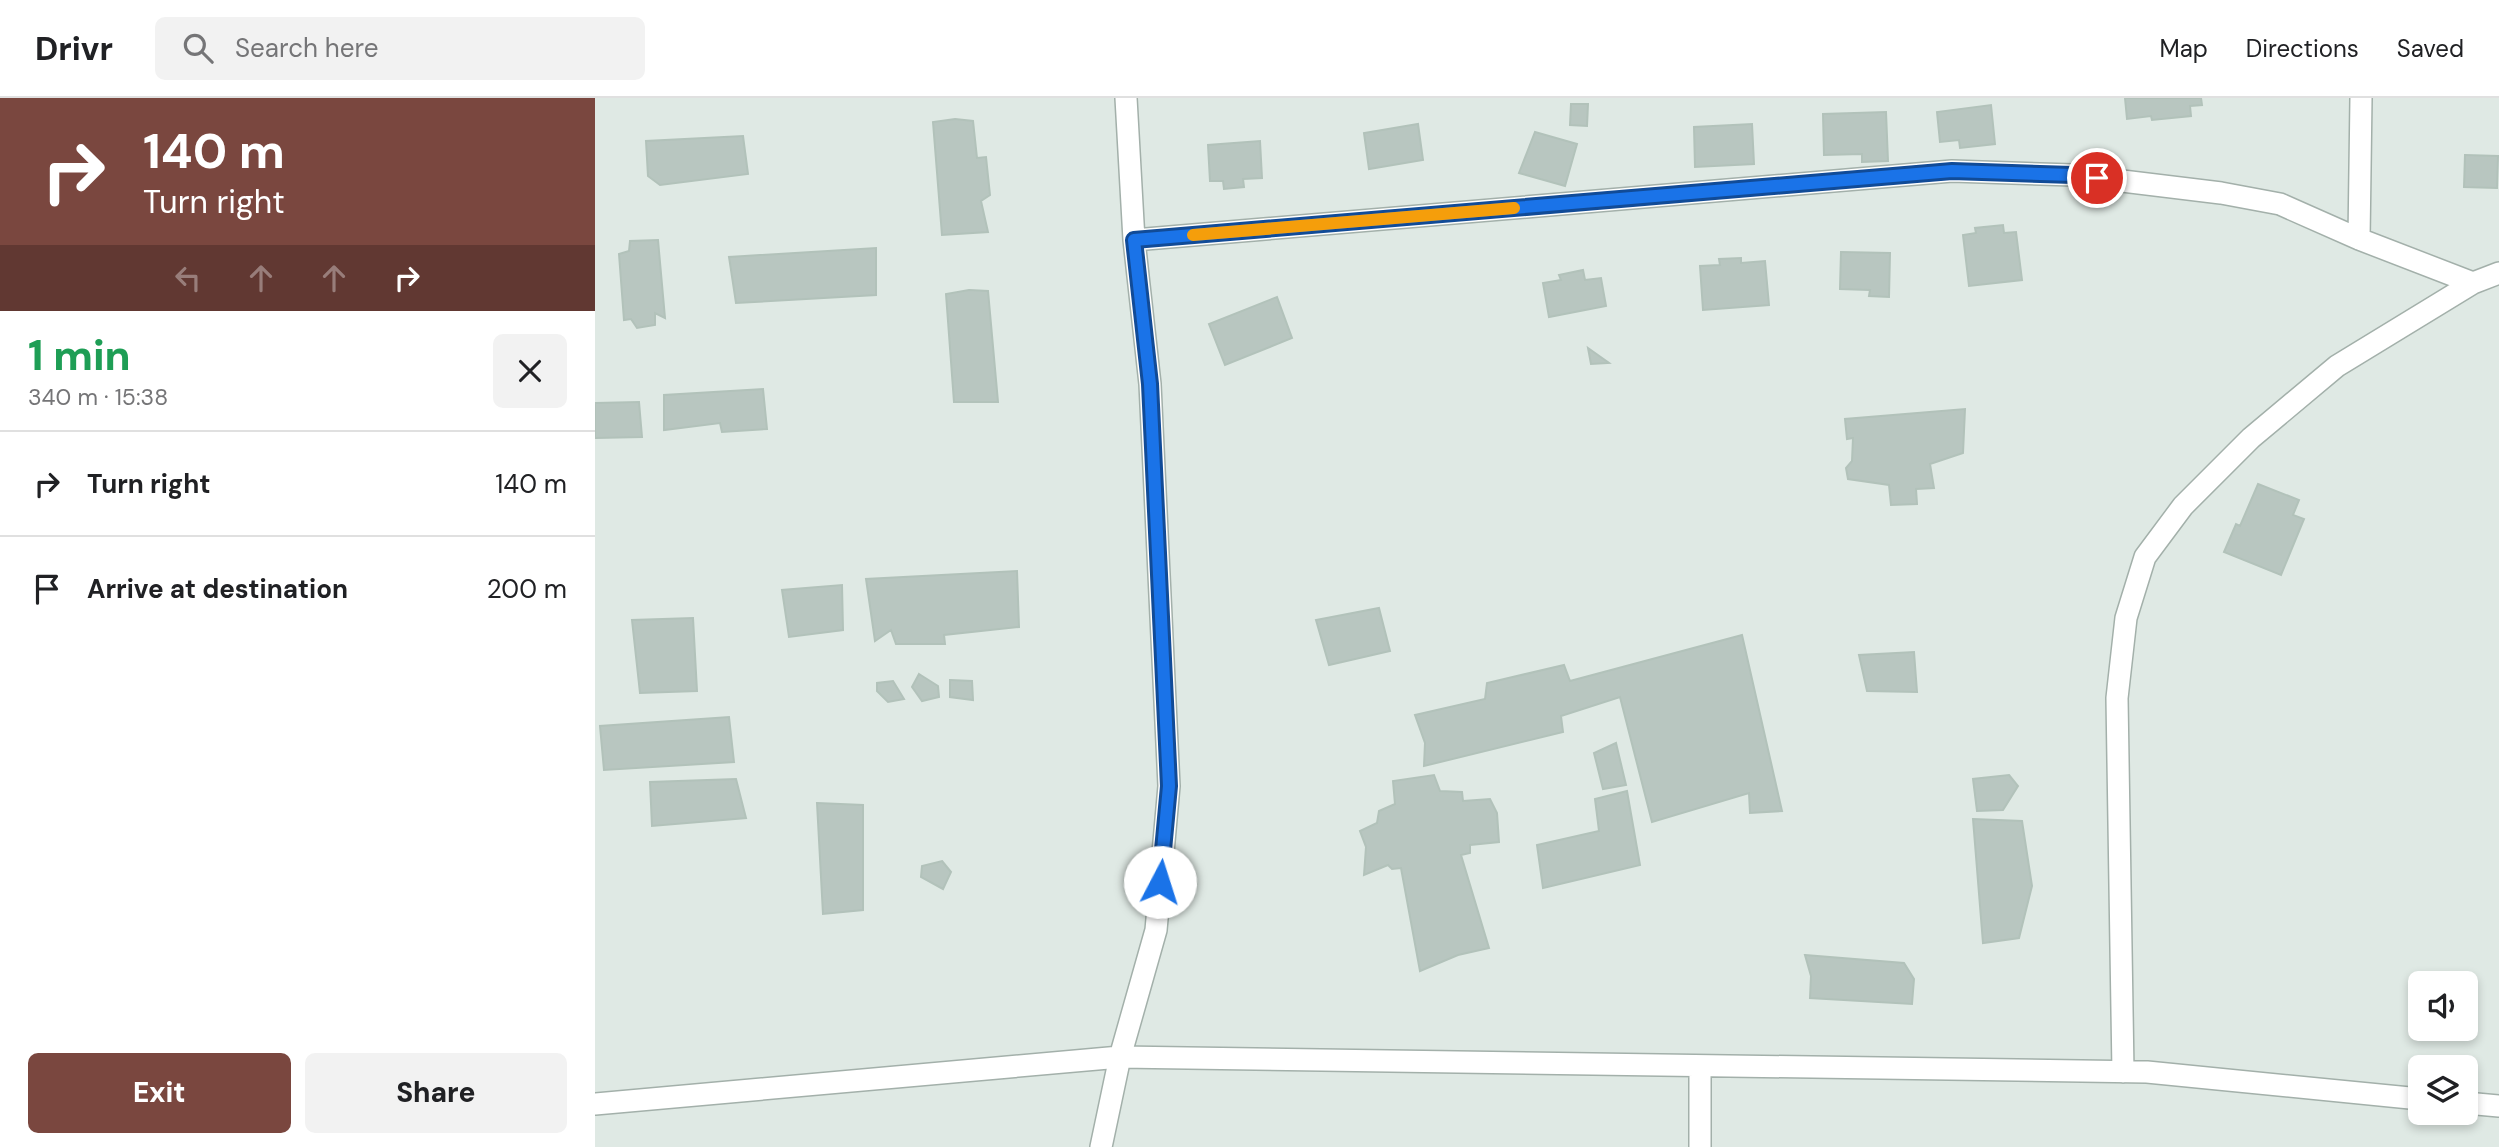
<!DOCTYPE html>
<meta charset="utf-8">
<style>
body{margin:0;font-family:"DM Sans",sans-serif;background:#f2f2f2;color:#202124;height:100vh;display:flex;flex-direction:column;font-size:26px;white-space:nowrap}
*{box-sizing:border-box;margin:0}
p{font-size:23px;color:#757577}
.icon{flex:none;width:38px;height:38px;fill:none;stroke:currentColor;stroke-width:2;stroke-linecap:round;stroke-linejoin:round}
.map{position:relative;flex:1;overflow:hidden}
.sheet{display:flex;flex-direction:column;background:#fff;width:595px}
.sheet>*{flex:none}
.hud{background:#7a473f;color:#fff;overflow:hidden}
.tools{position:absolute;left:1813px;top:873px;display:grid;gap:14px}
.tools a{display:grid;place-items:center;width:70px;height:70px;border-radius:10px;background:#fff;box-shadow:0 4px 10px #0003;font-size:35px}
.pin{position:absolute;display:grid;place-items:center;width:60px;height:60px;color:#fff;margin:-30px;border:4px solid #fff;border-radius:50%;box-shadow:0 2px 7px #0007}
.me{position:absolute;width:77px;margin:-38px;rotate:5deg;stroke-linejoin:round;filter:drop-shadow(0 0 5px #0008)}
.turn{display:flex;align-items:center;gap:24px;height:147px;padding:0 28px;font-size:32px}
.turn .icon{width:91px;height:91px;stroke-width:2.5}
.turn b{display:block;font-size:49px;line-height:60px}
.lanes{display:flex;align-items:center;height:66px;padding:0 28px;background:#0003;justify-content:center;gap:35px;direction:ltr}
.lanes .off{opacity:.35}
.round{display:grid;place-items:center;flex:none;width:74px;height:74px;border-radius:10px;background:#f2f2f2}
.headline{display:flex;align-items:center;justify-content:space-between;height:119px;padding:0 28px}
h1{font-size:42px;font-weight:800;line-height:52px;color:#1e9e55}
.cta{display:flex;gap:14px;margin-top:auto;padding:14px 28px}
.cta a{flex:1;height:80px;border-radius:10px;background:#7a473f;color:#fff;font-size:28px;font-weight:800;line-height:80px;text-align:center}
.cta a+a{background:#f2f2f2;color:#202124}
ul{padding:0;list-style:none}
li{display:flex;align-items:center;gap:21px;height:105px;padding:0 28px;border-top:2px solid #e0e0e0}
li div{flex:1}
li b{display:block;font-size:26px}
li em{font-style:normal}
header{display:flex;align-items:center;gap:42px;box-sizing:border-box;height:98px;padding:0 35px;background:#fff;border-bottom:2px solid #e0e0e0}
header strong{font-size:33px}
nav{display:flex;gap:38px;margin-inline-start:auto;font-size:24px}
.search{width:490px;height:63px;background:#f2f2f2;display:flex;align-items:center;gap:18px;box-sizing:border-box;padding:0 24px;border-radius:10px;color:#757577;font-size:26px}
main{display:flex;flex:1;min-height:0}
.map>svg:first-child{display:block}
</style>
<header>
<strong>Drivr</strong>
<div class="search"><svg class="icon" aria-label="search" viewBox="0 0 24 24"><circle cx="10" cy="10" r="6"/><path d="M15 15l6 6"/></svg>Search here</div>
<nav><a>Map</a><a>Directions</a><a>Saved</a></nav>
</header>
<main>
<section class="sheet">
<div class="hud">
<div class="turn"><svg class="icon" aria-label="right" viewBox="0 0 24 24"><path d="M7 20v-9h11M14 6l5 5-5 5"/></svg><div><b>140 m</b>Turn right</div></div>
<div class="lanes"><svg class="icon off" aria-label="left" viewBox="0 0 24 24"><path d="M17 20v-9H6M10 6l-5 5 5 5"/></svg><svg class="icon off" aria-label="ahead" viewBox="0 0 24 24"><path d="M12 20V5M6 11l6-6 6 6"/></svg><svg class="icon off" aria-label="ahead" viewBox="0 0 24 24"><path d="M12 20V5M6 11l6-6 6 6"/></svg><svg class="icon" aria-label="right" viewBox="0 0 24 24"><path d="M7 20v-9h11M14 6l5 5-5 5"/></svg></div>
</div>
<div class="headline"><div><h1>1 min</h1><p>340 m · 15:38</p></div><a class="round"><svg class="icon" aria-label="close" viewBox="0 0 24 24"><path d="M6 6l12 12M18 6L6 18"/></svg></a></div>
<ul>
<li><svg class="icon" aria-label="right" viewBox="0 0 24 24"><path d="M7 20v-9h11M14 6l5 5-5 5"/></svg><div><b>Turn right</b></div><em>140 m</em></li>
<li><svg class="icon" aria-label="arrive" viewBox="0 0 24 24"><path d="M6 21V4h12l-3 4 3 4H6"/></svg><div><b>Arrive at destination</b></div><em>200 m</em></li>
</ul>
<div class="cta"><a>Exit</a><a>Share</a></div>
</section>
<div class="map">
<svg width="1904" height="1049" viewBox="0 0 1904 1049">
<rect width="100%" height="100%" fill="#dfe9e4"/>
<path fill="#b8c6c0" stroke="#b2c2ba" stroke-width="2" d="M1530,0H1606L1607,7L1595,8L1596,18L1557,22L1556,18L1532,21Z
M976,6H993L992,28L975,27Z
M1396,7L1400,46L1365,50L1364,42L1345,44L1342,14Z
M1291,14L1293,63L1267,64V56L1229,57L1228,16Z
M360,21L378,23L382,60L391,59L395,97L386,103L393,134L347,137L338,24Z
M823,26L828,62L774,71L769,35Z
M1157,26L1159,66L1100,69L1099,29Z
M940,34L982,46L970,88L924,75Z
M148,38L153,76L65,87L53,78L51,43Z
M665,43L667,80L648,81L649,89L629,91L628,83H615L613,47Z
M1870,57L1903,58L1902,90L1869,89Z
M1408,127L1409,135L1421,134L1427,182L1374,188L1368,137L1381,135L1380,130Z
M63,142L70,220L60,215V227L42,230L36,221L29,222L24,156L34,153L35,143Z
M281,150V197L141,205L134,159Z
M1246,154L1295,155L1294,199L1274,198L1275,192L1245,191Z
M1146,160V165L1170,163L1174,207L1108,212L1105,168L1125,167L1124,161Z
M988,172L990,182L1006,180L1011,208L954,219L948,185L966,182L964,177Z
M374,192L393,193L403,304H359L351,196Z
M682,199L697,240L630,267L614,226Z
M993,250L1014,265L996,266Z
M168,291L172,331L127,334L125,325L69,332V297Z
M44,304L47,339L0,340V305Z
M1370,311L1368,355L1335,366L1339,390L1321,391L1322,406L1296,407L1294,387L1253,381L1251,370L1257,363L1258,340L1252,341L1250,321Z
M1663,386L1704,402L1698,417L1709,421L1686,477L1629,454L1641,426L1645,428Z
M422,473L424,529L349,537L350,546H301L296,532L280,543L271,481Z
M247,487L248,532L194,539L187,492Z
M784,510L795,553L734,567L721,522Z
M98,520L102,593L45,595L37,522Z
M1147,537L1187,713L1155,715L1154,695L1057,724L1025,599L966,618L968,634L829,668L830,645L820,617L890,601L892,585L969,567L975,583Z
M1319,554L1322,594L1272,593L1264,557Z
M324,576L343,588L344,599L327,603L317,589Z
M355,582L377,583L378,602L355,599Z
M298,583L309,601L293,604L282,593V585Z
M134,619L139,664L9,672L5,628Z
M1021,645L1031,687L1008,691L999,655Z
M839,677L845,693L867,694L868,703L895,701L902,715L904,744L875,747V755L866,757L894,850L863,857L825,873L806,770L797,771L793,767L769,777L771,749L765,733L782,725L784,713L800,706L798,683Z
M1414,677L1423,688L1408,712L1382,713L1378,681Z
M141,681L151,720L57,728L55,684Z
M1032,693L1045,767L948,790L942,747L1004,733L1000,701Z
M222,705L268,707V812L228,816Z
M1378,721L1427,723L1437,788L1424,840L1388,845Z
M347,763L356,774L348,791L326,779L327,768Z
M1210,857L1309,865L1319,881L1317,906L1215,900L1216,878Z"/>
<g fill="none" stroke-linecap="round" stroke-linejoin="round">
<defs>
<path id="street" d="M1764,141L1766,0
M539,142L1357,73L1478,77L1626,95L1685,106L1764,141L1878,185
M1105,968V1049
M1528,974L1522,600L1531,520L1550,459L1588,408L1656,340L1742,268L1878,185L1904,175
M1871,1005L1904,1008
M0,1006L525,959L1552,974L1825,1001
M506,1049L525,959L561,832L574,688L555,286L539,142L531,0"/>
</defs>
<use href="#street" stroke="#a3b0aa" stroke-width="24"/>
<use href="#street" stroke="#fff" stroke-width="21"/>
</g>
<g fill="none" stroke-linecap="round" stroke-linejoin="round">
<defs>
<path id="route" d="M565,784L574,688L555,286L539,142L1357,73L1478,77L1502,80"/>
</defs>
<use href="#route" stroke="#114b97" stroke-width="18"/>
<use href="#route" stroke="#1a73e8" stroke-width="12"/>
<path stroke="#f59e0b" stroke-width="12" d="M598,137L919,110"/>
</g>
</svg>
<div class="tools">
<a><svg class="icon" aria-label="sound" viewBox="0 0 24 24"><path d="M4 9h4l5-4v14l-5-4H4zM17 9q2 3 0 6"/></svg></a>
<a><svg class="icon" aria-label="layers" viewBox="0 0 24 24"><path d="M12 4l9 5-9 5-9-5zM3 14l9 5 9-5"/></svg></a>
</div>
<div class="pin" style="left:1502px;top:80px;background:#d93025"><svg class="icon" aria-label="arrive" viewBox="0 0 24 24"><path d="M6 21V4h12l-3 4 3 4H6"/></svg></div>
<svg class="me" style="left:565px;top:784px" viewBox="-20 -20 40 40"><circle r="19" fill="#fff"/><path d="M0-13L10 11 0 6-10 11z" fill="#1a73e8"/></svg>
</div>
</main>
